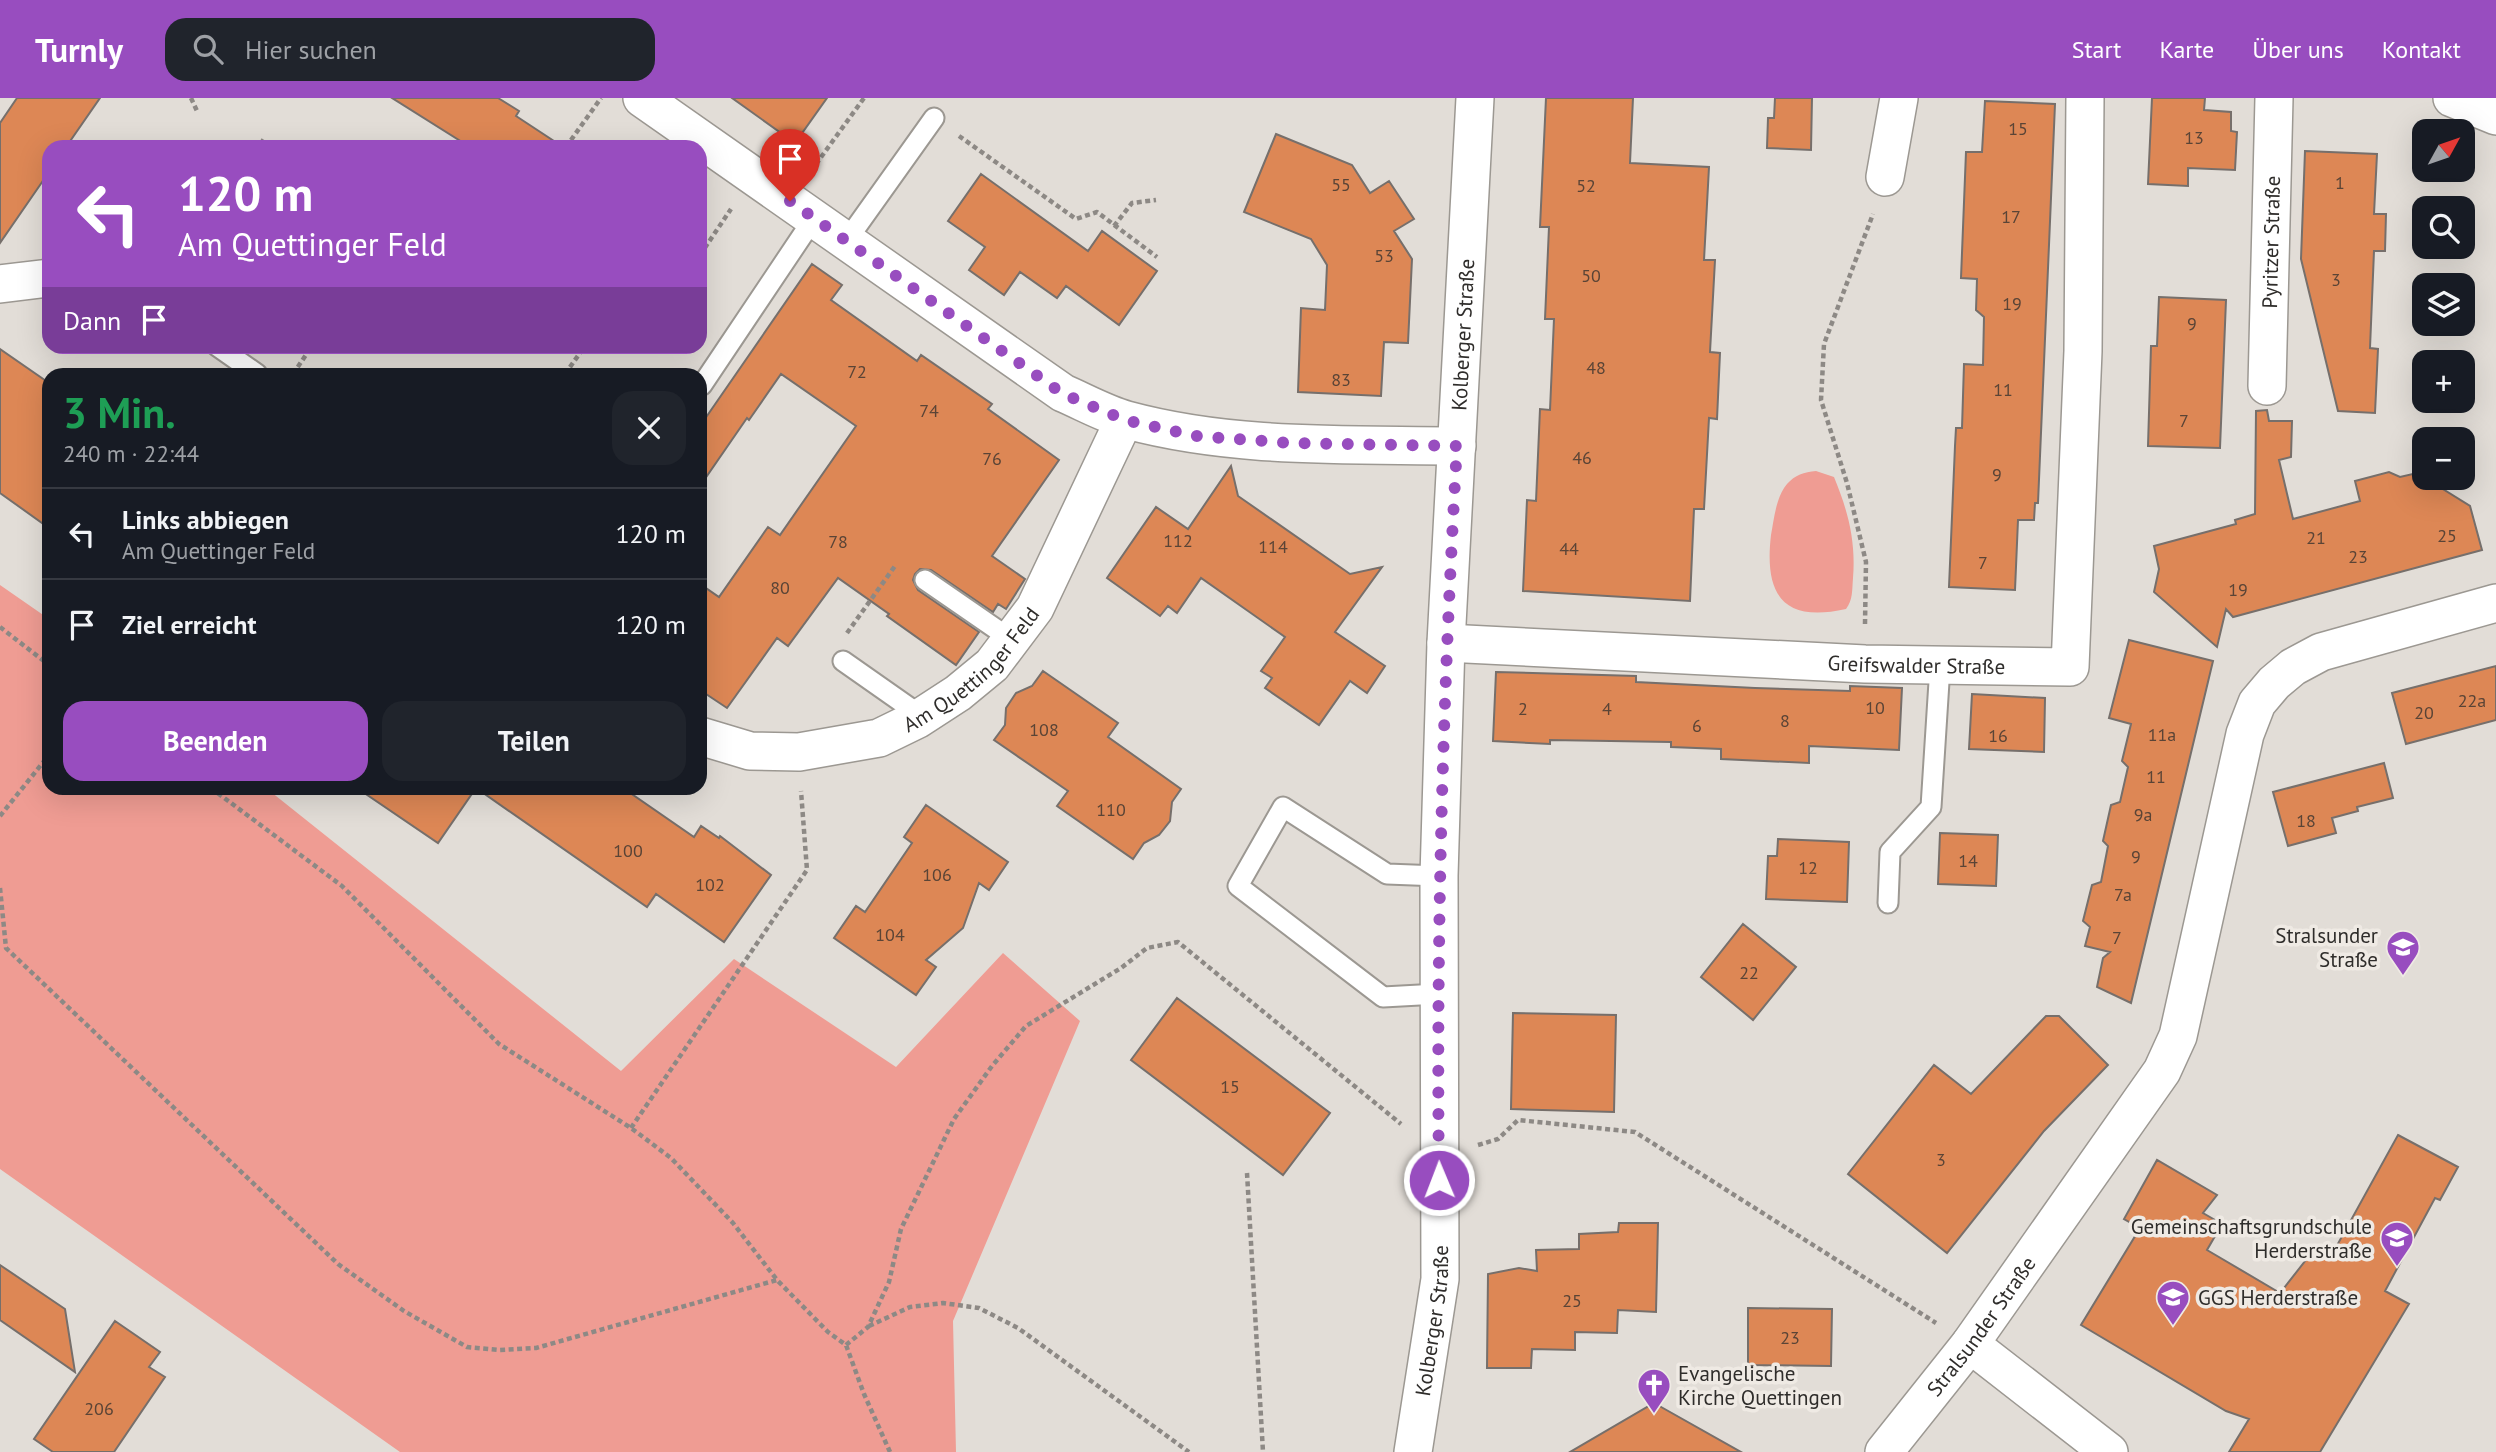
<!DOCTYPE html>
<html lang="de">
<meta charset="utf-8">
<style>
body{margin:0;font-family:"PT Sans",sans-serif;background:#20242c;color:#f1f3f6;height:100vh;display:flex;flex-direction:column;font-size:26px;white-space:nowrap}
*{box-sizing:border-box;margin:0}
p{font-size:23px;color:#9ea1a6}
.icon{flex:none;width:38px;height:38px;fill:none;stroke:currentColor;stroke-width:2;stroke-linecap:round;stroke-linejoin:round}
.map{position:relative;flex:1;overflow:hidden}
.sheet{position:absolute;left:42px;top:270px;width:665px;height:427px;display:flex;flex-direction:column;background:#171b24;border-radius:21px;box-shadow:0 7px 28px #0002}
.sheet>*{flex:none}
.guide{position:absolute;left:42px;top:42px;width:665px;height:214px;border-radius:21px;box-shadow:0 7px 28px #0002;background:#984dbf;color:#fff;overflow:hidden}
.needle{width:46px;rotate:50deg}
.buttons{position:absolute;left:2412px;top:21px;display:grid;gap:14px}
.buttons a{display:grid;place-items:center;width:63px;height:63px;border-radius:14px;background:#171b24;box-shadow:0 7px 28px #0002;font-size:35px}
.pin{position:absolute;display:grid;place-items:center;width:60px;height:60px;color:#fff;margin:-72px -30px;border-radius:50% 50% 50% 0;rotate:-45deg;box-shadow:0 0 7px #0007}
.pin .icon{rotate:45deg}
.me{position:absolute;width:77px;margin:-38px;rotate:359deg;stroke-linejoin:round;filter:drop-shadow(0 0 5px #0008)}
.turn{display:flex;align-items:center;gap:24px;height:147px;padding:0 21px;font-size:32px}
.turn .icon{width:91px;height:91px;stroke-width:2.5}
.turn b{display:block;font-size:49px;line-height:60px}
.then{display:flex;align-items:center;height:66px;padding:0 21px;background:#0003;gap:14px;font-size:26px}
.round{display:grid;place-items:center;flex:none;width:74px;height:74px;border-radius:21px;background:#20242c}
.overview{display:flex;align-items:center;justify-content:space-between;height:119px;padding:0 21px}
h1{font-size:42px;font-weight:700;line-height:52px;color:#1e9e55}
.action{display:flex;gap:14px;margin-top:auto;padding:14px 21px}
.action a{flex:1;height:80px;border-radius:21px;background:#984dbf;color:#fff;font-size:28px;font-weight:700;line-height:80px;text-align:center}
.action a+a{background:#20242c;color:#f1f3f6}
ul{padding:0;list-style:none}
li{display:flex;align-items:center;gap:21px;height:91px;padding:0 21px;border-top:2px solid #363941}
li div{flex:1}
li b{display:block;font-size:26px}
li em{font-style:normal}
header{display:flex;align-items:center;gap:42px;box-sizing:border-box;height:98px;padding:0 35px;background:#984dbf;color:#fff}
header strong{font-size:33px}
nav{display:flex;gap:38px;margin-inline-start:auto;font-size:24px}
.search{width:490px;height:63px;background:#20242c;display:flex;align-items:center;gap:18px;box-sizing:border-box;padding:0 24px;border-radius:21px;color:#9ea1a6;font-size:26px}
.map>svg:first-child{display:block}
</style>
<header>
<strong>Turnly</strong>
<div class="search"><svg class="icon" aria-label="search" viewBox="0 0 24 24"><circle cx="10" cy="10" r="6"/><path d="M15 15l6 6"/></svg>Hier suchen</div>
<nav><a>Start</a><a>Karte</a><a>Über uns</a><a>Kontakt</a></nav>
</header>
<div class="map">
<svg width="2496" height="1354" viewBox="0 0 2496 1354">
<rect width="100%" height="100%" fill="#e2ddd7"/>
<path fill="#ef9c93" d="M1816,373L1834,379C1848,413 1856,443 1853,480C1852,492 1853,502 1846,511C1783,525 1764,497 1771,437C1774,421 1776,399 1787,386C1795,377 1804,374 1816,373Z
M0,487L49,521V690H266L621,973L734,861L896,969L1003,855L1080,923L953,1223L956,1354H400L0,1071Z"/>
<path fill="#dd8755" stroke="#766f6b" stroke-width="2" d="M17,0H100L66,49H49V74L0,145V25Z
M392,0H498L519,13L516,18L563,49H470Z
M732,0H827L795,45Z
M1546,0H1633L1630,65L1709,69L1704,162H1715L1710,254L1720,255L1717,321L1709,320L1704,411H1694L1690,503L1523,493L1527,402L1536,403L1540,311L1550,312L1554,221H1545L1549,129H1540Z
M1775,0H1812L1811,52L1767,50L1768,20H1774Z
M2152,0H2205L2204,12L2231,14V33L2237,34L2235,72L2188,70V88L2148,86Z
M1985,3L2055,6L2038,405H2035L2034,422H2018L2015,492L1949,489L1955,348L1956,330H1962L1964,266L1983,267L1984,219L1976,212L1977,181L1961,180L1966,54H1982Z
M1276,36L1352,67L1370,95L1389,83L1414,121L1394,133L1412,161L1408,245L1384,244L1381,298L1298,294L1301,210L1325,212L1327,167L1311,141L1244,114Z
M2305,53L2377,56L2374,116H2386L2385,153H2374L2370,250L2378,251L2375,315L2338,313L2301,161Z
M981,76L1088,153L1102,133L1157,173L1119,227L1066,188L1057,200L1020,174L1004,197L969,172L985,149L948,123Z
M812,166L842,187L831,202L917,263L921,257L992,306L988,311L1059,362L992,458L1025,481L1006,511L998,506L993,514L931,472L920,471L915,476L913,482L918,492L979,534L956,567L887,518L889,516L838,480L788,548L777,540L727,610L700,592V486L719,499L768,429L780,437L856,328L781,276L749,322L747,320L700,388V328Z
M2159,199L2226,202L2220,350L2148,348L2151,248H2157Z
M0,251L49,285V430L0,395Z
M2267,312L2269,323H2292L2291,359L2279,362L2293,421L2360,403L2355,383L2389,374L2400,379L2417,375L2470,408L2482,452L2233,519L2226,511L2217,549L2154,494L2159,471L2154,448L2236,426L2235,422L2255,416L2256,313Z
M1231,368L1238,398L1350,476L1382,469L1335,534L1385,568L1367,595L1350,583L1319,627L1265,590L1272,580L1261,573L1285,539L1201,480L1177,515L1168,508L1160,518L1107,480L1156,409L1188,431Z
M2129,542L2213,563L2131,905L2097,889L2103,860L2110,854L2085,848L2090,829L2083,823L2092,787L2101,784L2108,748L2103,743L2111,707L2120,704L2128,669L2122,663L2131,626L2109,620Z
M2496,568V622L2406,646L2392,595Z
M1043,573L1118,625L1108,639L1181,691L1172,704L1170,723L1159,737L1144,745L1133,761L1057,708L1068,693L994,642L1005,627L1006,610L1016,595L1032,588Z
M1496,574L1636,578V584L1755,590L1850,593V588L1902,590L1899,652L1809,648V665L1721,661V651L1671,649V644L1550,642V646L1493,643Z
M1972,596L2045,600L2044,654L1969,651Z
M2384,665L2393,700L2357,709L2358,713L2332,720L2336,735L2288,748L2273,694Z
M357,690H623L694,739L701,728L719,740L720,738L771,777L724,844L656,796L647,809L476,690L438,745Z
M926,707L1008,764L989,792L979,785L963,830L926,862L936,869L916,897L834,840L856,808L865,814L912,745L904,739Z
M1940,735L1998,737L1996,788L1938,786Z
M1778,741L1849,744L1847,804L1766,801L1768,758H1777Z
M1743,826L1796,869L1753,922L1701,879Z
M1177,900L1330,1015L1283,1077L1131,962Z
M1513,915L1616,917L1614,1014L1511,1011Z
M2046,918H2059L2108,967L2044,1033L1947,1155L1848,1076L1934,967L1971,996Z
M2398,1037L2458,1069L2440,1102L2435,1100L2385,1193L2409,1206L2320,1354H2229L2249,1321L2226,1313L2081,1227L2140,1130L2124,1121L2157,1062L2217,1097L2203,1115L2222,1126L2207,1152L2280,1195L2313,1153L2329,1162Z
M1619,1125H1658L1656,1214L1618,1212L1617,1235L1575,1234V1252L1532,1251L1531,1270H1487L1488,1176L1519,1170L1537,1173L1536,1152L1579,1151V1136L1618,1134Z
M0,1167L65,1211L75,1274L0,1222Z
M1748,1210L1832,1211L1831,1268L1748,1267Z
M115,1223L160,1254L149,1269L165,1279L114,1354H53L34,1341Z
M1654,1305L1741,1354H1570Z"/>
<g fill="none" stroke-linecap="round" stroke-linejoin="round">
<defs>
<path id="service" d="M847,142L934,20
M217,248L257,276
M702,287L814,120
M925,482L1012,542
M843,563L910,610L918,621
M1888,805L1890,754L1931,709L1940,568
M1438,896L1383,899L1238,788L1283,709L1387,776L1439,778"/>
<g id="minor">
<path d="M642,0L1063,295C1084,304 1105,316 1127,322C1234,351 1347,346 1457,348"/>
<path d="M2452,0L2496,18"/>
<path d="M1885,79L1899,0"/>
<path d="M0,186L49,180"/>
<path id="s1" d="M2267,288L2274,0"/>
<path id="s2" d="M1446,545L1865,566L2070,569L2083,253L2085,0"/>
<path id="s3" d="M700,638L750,653L799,654L879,640L918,621L958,595L992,567L1035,510L1124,322"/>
<path d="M1970,1246L2109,1354"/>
<path id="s4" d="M1413,1354L1440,1181L1439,778L1446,545L1475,0"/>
<path id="s5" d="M1884,1354L1970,1246L2162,973L2178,938L2245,636L2257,605L2274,585L2293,569L2321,554L2496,505"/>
</g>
</defs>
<use href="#service" stroke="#9c9892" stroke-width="23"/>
<use href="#minor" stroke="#9c9892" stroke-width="40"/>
<path stroke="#8d8985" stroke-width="4.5" stroke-dasharray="5 3.5" stroke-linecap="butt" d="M191,0L197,13
M959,38L1076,121L1097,114L1157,159
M256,49L260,42L271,49
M566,49L601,0
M811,73L864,0
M1114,128L1132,105L1156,102
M700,157L731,111
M293,276L312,248
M565,276L585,248
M1865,526L1866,464L1847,385L1821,302L1824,246L1873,116
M0,529L49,567
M847,535L895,468
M211,690L342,788L499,946L631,1030L671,1060L733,1125L777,1182L828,1234L846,1247L864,1296L890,1354
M0,718L49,657
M0,790L6,850L338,1166L404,1213L467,1249L500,1252L536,1250L777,1182
M631,1030L807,772L801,693
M1478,1047L1498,1041L1518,1022L1635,1034L1936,1225
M1247,1075L1263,1354
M869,1228L910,1209L943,1205L979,1210L1018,1230L1189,1354
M846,1247L868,1229L889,1184L901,1131L954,1021L992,968L1026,928L1121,870L1147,850L1178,844L1401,1026"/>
<use href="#service" stroke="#fff" stroke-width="19"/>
<use href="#minor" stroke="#fff" stroke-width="37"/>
</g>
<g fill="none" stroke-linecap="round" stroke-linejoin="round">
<path stroke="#984dbf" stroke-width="12" stroke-dasharray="0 21.6" d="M790,103L1063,296L1125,322L1196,338L1291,345L1457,348C1443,592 1436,837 1439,1082"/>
</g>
<defs>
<symbol id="school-pin" viewBox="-11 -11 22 30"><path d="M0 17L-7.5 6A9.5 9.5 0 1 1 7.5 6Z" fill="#984dbf" stroke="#efeae4"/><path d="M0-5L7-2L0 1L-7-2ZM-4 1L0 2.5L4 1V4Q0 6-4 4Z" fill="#fff"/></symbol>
<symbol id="church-pin" viewBox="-11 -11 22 30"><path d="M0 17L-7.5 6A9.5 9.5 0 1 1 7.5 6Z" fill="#984dbf" stroke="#efeae4"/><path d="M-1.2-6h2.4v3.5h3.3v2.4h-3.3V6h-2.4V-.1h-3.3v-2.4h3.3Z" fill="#fff"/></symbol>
</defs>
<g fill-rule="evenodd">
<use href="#school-pin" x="2384" y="830" width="38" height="52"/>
<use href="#school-pin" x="2378" y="1121" width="38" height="52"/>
<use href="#school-pin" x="2154" y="1180" width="38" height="52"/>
<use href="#church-pin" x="1635" y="1268" width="38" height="52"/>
</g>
<g text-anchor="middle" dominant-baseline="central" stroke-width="7" stroke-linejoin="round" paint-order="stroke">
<g font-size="18" fill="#5a4436">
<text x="2018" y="30">15</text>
<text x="2194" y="39">13</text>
<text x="2340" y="84">1</text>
<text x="1341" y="86">55</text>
<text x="1586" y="87">52</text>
<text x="2011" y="118">17</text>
<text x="1384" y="157">53</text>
<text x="1591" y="177">50</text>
<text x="2336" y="181">3</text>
<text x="2012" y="205">19</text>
<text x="2192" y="225">9</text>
<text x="1596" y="269">48</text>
<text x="857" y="273">72</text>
<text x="1341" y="281">83</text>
<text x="2003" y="291">11</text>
<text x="929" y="312">74</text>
<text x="2184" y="322">7</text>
<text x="1582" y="359">46</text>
<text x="992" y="360">76</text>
<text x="1997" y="376">9</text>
<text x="2447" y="437">25</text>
<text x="2316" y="439">21</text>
<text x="1178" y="442">112</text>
<text x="838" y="443">78</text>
<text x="1273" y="448">114</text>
<text x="1569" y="450">44</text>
<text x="2358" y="458">23</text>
<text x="1983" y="464">7</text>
<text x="780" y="489">80</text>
<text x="2238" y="491">19</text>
<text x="2472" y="602">22a</text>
<text x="1875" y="609">10</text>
<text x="1523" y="610">2</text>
<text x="1607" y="610">4</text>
<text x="2424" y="614">20</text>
<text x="1785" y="622">8</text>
<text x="1697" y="627">6</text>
<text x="1044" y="631">108</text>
<text x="2162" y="636">11a</text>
<text x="1998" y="637">16</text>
<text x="2156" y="678">11</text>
<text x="1111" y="711">110</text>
<text x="2143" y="716">9a</text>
<text x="2306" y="722">18</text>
<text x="628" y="752">100</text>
<text x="2136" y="758">9</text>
<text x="1968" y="762">14</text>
<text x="1808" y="769">12</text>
<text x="937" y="776">106</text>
<text x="710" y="786">102</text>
<text x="2123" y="796">7a</text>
<text x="890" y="836">104</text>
<text x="2117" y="839">7</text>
<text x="1749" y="874">22</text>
<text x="1230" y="988">15</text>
<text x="1941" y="1061">3</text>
<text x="1572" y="1202">25</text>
<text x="1790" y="1239">23</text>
<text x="99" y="1310">206</text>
</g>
<g font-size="21" fill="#2f2d2b" stroke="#efeae4">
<text stroke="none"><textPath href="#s1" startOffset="144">Pyritzer Straße</textPath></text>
<text stroke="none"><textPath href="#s4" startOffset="1120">Kolberger Straße</textPath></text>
<text stroke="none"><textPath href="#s2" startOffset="471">Greifswalder Straße</textPath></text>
<text stroke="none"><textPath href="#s3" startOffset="299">Am Quettinger Feld</textPath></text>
<text stroke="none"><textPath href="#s4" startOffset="133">Kolberger Straße</textPath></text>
<text stroke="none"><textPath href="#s5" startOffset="159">Stralsunder Straße</textPath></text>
</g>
<g font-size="21" fill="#2f2d2b" stroke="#efeae4" text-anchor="end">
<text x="2378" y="837">Stralsunder<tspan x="2378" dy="24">Straße</tspan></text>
<text x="2372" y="1128">Gemeinschaftsgrundschule<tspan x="2372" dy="24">Herderstraße</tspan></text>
<text x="2198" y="1199" text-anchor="start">GGS Herderstraße</text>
<text x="1678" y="1275" text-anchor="start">Evangelische<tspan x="1678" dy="24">Kirche Quettingen</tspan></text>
</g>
</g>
</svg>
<div class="buttons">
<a><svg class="needle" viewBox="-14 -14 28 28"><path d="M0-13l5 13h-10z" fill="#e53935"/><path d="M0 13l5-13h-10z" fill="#9ea1a6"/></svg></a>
<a><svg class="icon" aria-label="search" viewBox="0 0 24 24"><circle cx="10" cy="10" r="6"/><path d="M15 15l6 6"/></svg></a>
<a><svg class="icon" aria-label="layers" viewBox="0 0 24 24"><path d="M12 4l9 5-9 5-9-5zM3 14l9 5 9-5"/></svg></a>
<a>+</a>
<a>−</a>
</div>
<div class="pin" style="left:790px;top:103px;background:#d93025"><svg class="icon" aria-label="arrive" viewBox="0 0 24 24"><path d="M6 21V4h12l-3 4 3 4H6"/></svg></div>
<svg class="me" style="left:1439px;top:1082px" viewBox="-20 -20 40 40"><circle r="17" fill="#984dbf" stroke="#fff" stroke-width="3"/><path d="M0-11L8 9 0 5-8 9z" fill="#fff"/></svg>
<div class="guide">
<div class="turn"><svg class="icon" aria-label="left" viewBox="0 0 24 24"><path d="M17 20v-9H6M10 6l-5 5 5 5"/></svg><div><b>120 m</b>Am Quettinger Feld</div></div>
<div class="then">Dann<svg class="icon" aria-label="arrive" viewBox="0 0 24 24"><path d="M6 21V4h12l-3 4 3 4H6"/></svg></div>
</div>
<section class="sheet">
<div class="overview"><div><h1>3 Min.</h1><p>240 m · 22:44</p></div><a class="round"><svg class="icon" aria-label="close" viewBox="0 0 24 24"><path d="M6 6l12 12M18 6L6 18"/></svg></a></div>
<ul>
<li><svg class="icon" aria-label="left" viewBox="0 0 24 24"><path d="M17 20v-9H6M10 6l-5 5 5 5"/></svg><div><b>Links abbiegen</b><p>Am Quettinger Feld</p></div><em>120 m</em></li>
<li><svg class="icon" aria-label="arrive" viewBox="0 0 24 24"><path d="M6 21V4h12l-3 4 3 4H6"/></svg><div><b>Ziel erreicht</b></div><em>120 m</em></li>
</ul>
<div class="action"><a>Beenden</a><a>Teilen</a></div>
</section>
</div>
